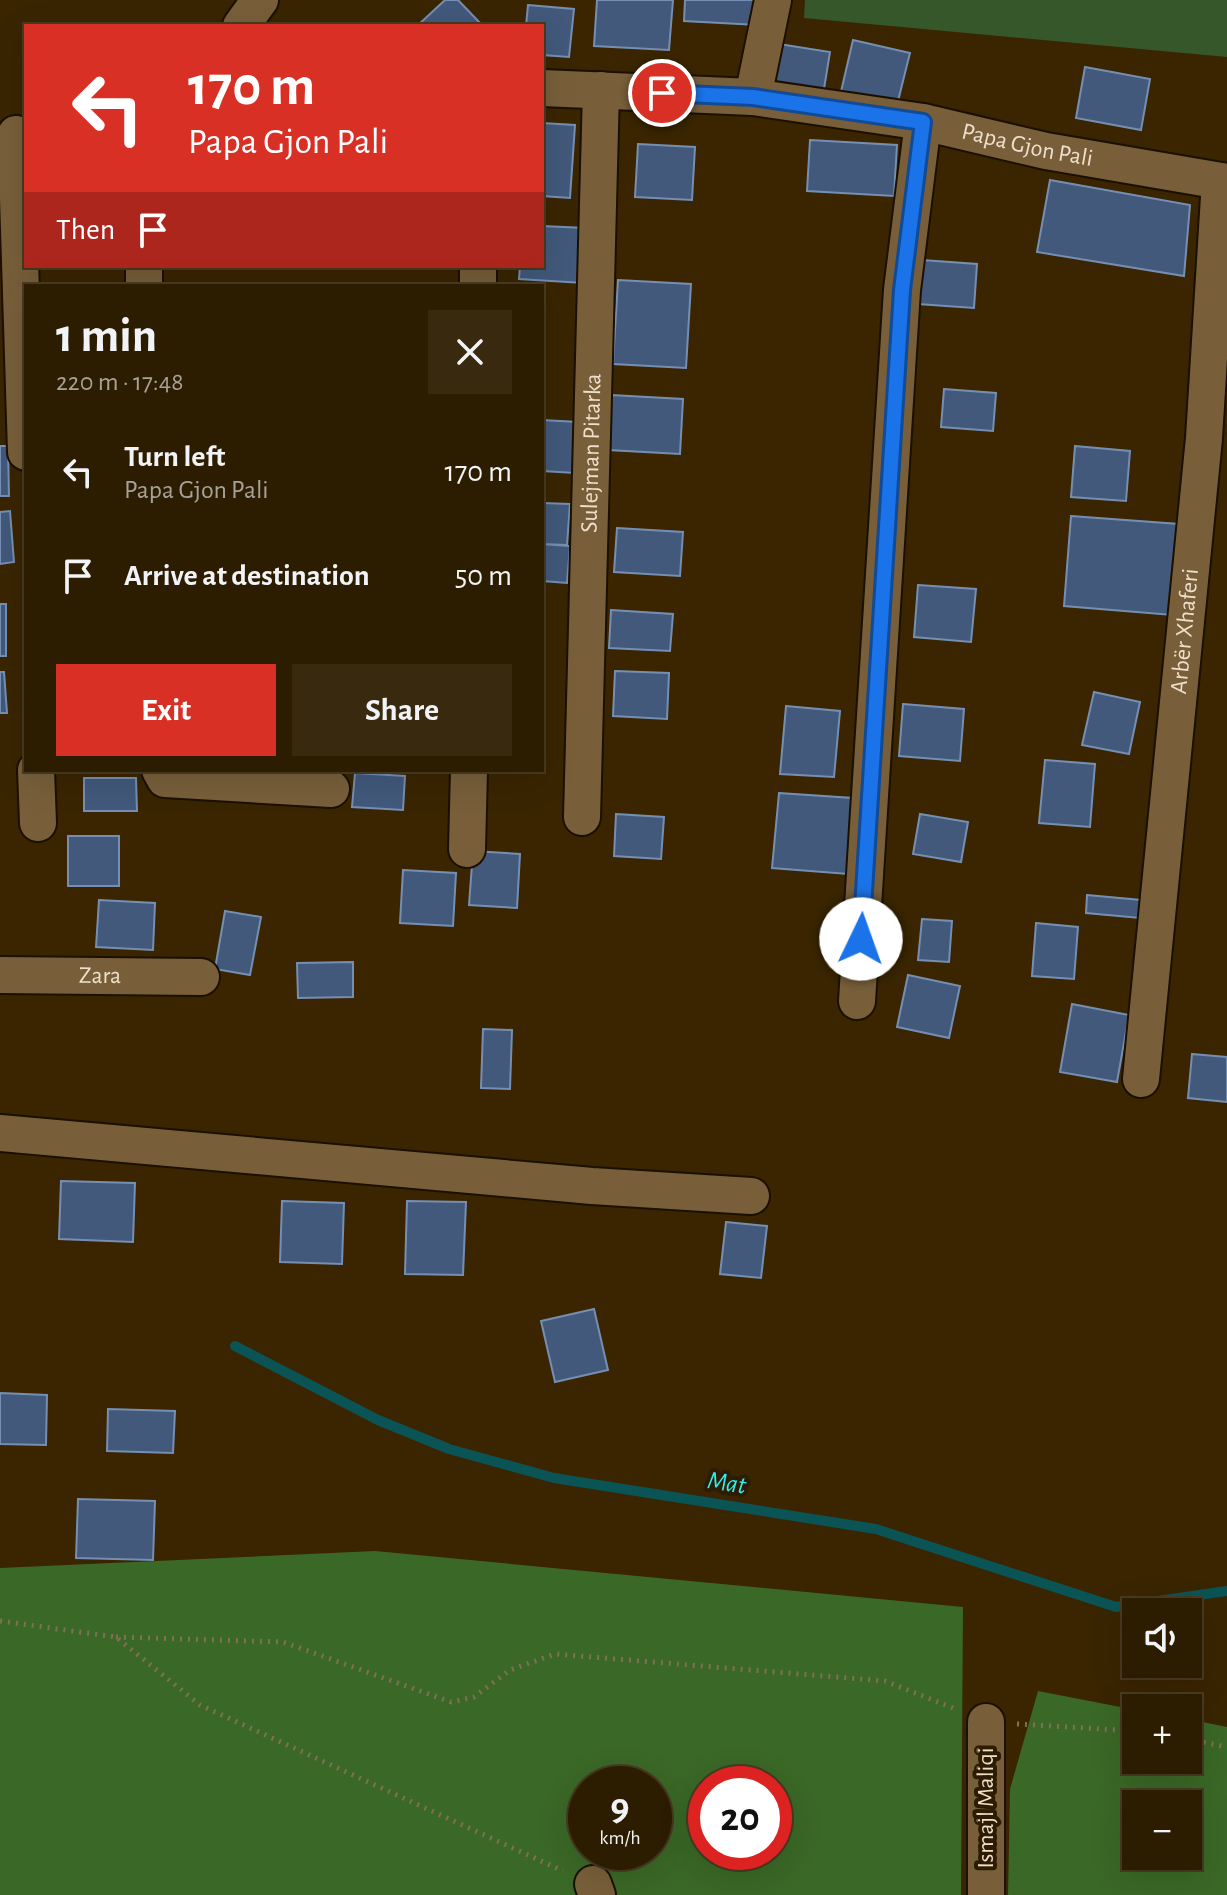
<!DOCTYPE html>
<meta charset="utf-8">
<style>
body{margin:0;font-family:"Alegreya Sans",sans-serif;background:#38290f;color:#f1f3f6;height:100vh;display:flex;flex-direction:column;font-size:30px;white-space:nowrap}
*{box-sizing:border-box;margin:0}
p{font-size:26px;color:#a6a199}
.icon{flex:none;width:44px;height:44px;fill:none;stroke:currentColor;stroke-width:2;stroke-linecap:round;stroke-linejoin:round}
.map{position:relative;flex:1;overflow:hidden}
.details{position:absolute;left:24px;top:284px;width:520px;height:488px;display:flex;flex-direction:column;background:#2c1c00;border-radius:0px;box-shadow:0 8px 32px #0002,0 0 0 2px #483a22}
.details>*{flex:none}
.banner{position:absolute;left:24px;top:24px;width:520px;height:244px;border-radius:0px;box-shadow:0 8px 32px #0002,0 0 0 2px #483a22;background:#d93025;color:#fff;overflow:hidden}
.tools{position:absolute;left:1122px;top:1598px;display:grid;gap:16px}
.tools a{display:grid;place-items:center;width:80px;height:80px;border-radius:0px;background:#2c1c00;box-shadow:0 8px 32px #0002,0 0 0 2px #483a22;font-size:40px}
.speed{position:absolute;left:568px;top:1766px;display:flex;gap:16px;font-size:40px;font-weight:700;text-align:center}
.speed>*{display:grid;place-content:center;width:104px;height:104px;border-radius:50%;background:#2c1c00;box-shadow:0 8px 32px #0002,0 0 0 2px #483a22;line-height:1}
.speed small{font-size:20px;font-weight:400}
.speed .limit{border:12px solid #d22;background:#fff;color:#111}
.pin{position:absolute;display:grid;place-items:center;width:68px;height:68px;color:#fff;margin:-34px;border:4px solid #fff;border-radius:50%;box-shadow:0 2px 8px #0007}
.me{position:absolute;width:88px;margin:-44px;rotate:3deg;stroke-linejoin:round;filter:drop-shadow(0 0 6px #0008)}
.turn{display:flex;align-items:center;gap:28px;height:168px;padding:0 32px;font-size:36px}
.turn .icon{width:104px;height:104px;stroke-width:2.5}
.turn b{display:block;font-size:56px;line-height:68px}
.then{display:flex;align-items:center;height:76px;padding:0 32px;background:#0003;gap:16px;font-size:30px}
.round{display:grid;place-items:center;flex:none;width:84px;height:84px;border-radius:0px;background:#38290f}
.summary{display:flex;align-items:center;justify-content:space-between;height:136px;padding:0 32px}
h1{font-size:48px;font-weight:700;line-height:60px}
.cta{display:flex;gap:16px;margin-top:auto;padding:16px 32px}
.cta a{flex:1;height:92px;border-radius:0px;background:#d93025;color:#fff;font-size:32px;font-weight:700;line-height:92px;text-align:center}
.cta a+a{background:#38290f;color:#f1f3f6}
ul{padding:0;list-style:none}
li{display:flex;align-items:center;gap:24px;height:104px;padding:0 32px}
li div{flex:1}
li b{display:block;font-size:30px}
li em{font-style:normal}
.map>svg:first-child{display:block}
</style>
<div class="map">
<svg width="1227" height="1895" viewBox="0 0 1227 1895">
<rect width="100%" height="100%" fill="#3a2500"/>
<path fill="#36572a" d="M805,0H1227V57L804,18Z"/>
<path fill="#3a6826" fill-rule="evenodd" d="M375,1551L963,1607L961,1895H0V1568ZM586,1784H654V1852H586ZM706,1784H774V1852H706Z
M1038,1691L1136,1710V1760H1188V1719L1227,1727V1895H1008L1010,1789ZM1136,1804H1188V1856H1136Z"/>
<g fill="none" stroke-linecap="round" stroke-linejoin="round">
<path stroke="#0b5456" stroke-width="10" d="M235,1346L378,1420L449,1449L554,1478L876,1529L1116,1607L1227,1591"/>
</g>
<path fill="#42597b" stroke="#758fb3" stroke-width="2" d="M445,0H458L483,26H417Z
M597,0H673L669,50L594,46Z
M685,0H758L757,25L684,21Z
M528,5L574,9L569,57L542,55V26H526Z
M853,40L910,53L896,109L840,96Z
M779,44L830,52L823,95L771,87Z
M1085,67L1150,79L1141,130L1076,118Z
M542,123L575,125L570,198L542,196Z
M810,140L897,145L894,196L807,191Z
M638,144L695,147L692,200L635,197Z
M1050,180L1190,205L1184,276L1037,252Z
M542,226L586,228L583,283L519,279L520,266H542Z
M922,260L977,264L974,308L918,304Z
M618,280L691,284L686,368L613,364Z
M944,389L996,393L993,431L941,427Z
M611,395L683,399L680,454L608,450Z
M542,420L578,422L575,473L542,471Z
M0,446H8L9,496H0Z
M1075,446L1130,451L1126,501L1071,497Z
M542,503L570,504L567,545L542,544Z
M10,511L14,562L0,564V512Z
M1071,516L1179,524L1172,615L1064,606Z
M617,528L683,532L680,576L614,572Z
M542,544L570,546L567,583L542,581Z
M918,585L976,589L971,642L914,637Z
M0,604H6V656H0Z
M611,610L673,614L670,651L609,648Z
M615,671L669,673L667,719L613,716Z
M0,672H4L7,713H0Z
M1094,692L1140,702L1129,754L1082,745Z
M903,704L964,709L960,761L899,756Z
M786,706L840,711L834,777L780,774Z
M1045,760L1095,764L1090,827L1039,823Z
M355,773L405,776L403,810L352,807Z
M84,778H136L137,811H84Z
M779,793L853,798L848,874L772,868Z
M616,814L664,817L661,859L614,856Z
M920,814L968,822L961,862L913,854Z
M68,836H119V886H68Z
M473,851L520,854L517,908L469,905Z
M403,870L456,873L453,926L400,923Z
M1087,895L1141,900L1140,918L1086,913Z
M99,900L155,903L153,950L96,947Z
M225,911L261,917L250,975L215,969Z
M922,919L952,921L949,962L918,960Z
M1036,923L1078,927L1074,979L1032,976Z
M353,962V997L298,998L297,963Z
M908,975L960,986L949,1038L897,1027Z
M1072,1004L1129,1015L1117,1082L1060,1072Z
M483,1029L512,1030L510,1089L481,1088Z
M1192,1054L1227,1057V1102L1188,1098Z
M61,1181L135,1183L133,1242L59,1239Z
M282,1201L344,1203L342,1264L280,1262Z
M407,1201L466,1202L463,1275L405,1274Z
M726,1222L767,1226L761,1278L720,1274Z
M594,1309L608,1370L555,1382L541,1321Z
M0,1393L47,1395L46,1445L0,1444Z
M108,1409L175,1411L173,1453L107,1451Z
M78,1499L155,1501L153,1560L76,1558Z"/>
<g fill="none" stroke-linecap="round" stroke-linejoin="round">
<defs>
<g id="minor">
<path d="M241,26L260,0"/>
<path id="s1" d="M542,88L753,97L923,122L1046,151L1227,182"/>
<path d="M753,97L773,0"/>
<path d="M16,134L26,452"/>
<path d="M144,266V286"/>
<path d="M478,286V266"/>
<path d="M36,770L38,823"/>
<path d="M160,770L165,779L331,789"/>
<path id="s2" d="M582,817L601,90"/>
<path d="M467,849L469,770"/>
<path id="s3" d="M0,975L201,977"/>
<path d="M857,1001L902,290L923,122"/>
<path id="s4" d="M1141,1079L1204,438L1220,181"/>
<path d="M0,1133L592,1186L751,1196"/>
<path d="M986,1722V1895"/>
<path d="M593,1884L597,1895"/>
</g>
</defs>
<use href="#minor" stroke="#1b1000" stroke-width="40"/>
<path stroke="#827052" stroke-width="5" stroke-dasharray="2 6" stroke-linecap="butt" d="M0,1621L116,1637L200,1705L563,1871
M116,1637L283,1642L451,1702L474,1697L510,1670L555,1654L885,1681L958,1710
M1017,1724L1136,1731
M1188,1739L1227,1747"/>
<use href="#minor" stroke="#785f3a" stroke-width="36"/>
</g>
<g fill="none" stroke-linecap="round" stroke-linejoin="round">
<defs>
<path id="route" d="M662,93L753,97L923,122L902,290L861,939"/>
</defs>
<use href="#route" stroke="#114b97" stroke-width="20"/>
<use href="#route" stroke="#1a73e8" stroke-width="14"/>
</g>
<g text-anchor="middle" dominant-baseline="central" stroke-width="8" stroke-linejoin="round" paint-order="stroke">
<g font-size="24" fill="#eddfcb" stroke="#2d1c01">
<text stroke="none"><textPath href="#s1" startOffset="490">Papa Gjon Pali</textPath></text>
<text stroke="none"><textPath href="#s2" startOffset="364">Sulejman Pitarka</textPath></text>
<text stroke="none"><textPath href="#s4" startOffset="450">Arbër Xhaferi</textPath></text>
<text stroke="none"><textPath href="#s3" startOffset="100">Zara</textPath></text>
<text transform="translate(986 1808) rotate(-90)">Ismajl Maliqi</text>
</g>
<g font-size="26" font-style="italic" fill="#31eef2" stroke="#2d1c01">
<text transform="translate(727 1483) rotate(9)">Mat</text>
</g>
</g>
</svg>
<div class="tools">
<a><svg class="icon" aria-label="sound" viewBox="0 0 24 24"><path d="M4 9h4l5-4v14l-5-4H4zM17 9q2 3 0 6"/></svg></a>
<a>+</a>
<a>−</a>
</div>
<div class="speed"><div>9<small>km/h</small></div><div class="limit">20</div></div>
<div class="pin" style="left:662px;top:93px;background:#d93025"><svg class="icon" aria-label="arrive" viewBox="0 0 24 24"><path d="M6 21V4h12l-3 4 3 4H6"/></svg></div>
<svg class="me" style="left:861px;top:939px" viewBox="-20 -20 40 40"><circle r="19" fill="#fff"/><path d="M0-13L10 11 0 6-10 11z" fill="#1a73e8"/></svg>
<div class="banner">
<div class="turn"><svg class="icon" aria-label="left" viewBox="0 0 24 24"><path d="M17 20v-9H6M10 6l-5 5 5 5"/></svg><div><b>170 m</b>Papa Gjon Pali</div></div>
<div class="then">Then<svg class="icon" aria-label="arrive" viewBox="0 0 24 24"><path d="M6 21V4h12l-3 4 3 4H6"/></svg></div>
</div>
<section class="details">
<div class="summary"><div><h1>1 min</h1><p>220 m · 17:48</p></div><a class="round"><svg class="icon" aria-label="close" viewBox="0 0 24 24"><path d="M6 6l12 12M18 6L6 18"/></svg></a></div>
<ul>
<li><svg class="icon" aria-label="left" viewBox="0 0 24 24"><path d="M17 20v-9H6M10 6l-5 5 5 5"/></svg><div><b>Turn left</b><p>Papa Gjon Pali</p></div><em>170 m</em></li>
<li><svg class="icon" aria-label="arrive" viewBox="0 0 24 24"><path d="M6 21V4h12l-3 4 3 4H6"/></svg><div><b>Arrive at destination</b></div><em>50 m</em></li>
</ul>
<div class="cta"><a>Exit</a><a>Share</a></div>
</section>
</div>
